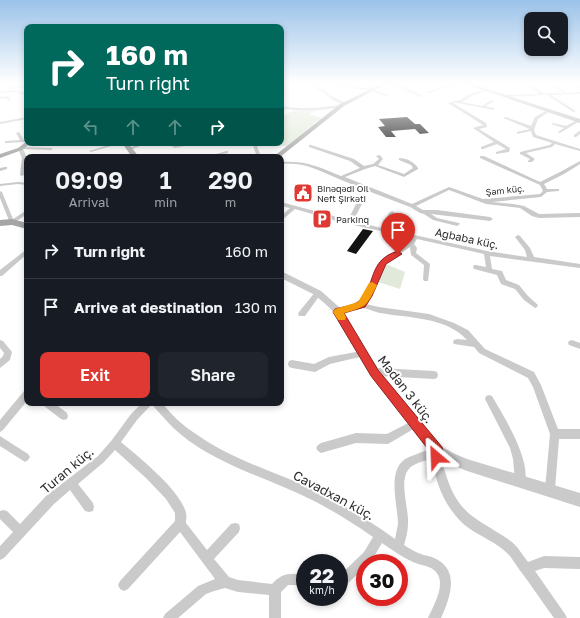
<!DOCTYPE html>
<meta charset="utf-8">
<style>
body{margin:0;font-family:"Golos Text",sans-serif;background:#20242c;color:#f1f3f6;height:100vh;display:flex;flex-direction:column;font-size:15px;white-space:nowrap}
*{box-sizing:border-box;margin:0}
p{font-size:13px;color:#9ea1a6}
.icon{flex:none;width:22px;height:22px;fill:none;stroke:currentColor;stroke-width:2;stroke-linecap:round;stroke-linejoin:round}
.map{position:relative;flex:1;overflow:hidden}
.drawer{position:absolute;left:24px;top:154px;width:260px;height:252px;display:flex;flex-direction:column;background:#171b24;border-radius:8px;box-shadow:0 2px 6px #0003}
.drawer>*{flex:none}
.guide{position:absolute;left:24px;top:24px;width:260px;height:122px;border-radius:8px;box-shadow:0 2px 6px #0003;background:#00695c;color:#fff;overflow:hidden}
.buttons{position:absolute;left:524px;top:12px;display:grid;gap:8px}
.buttons a{display:grid;place-items:center;width:44px;height:44px;border-radius:8px;background:#171b24;box-shadow:0 2px 6px #0003;font-size:20px}
.speed{position:absolute;left:296px;top:554px;display:flex;gap:8px;font-size:20px;font-weight:700;text-align:center}
.speed>*{display:grid;place-content:center;width:52px;height:52px;border-radius:50%;background:#171b24;box-shadow:0 2px 6px #0003;line-height:1}
.speed small{font-size:10px;font-weight:400}
.speed .limit{border:6px solid #d22;background:#fff;color:#111}
.pin{position:absolute;display:grid;place-items:center;width:34px;height:34px;color:#fff;margin:-41px -17px;border-radius:50% 50% 50% 0;rotate:-45deg;box-shadow:0 0 4px #0007}
.pin .icon{rotate:45deg}
.me{position:absolute;width:44px;margin:-22px;rotate:334deg;stroke-linejoin:round;filter:drop-shadow(0 0 3px #0008)}
.turn{display:flex;align-items:center;gap:14px;height:84px;padding:0 16px;font-size:18px}
.turn .icon{width:52px;height:52px;stroke-width:2.5}
.turn b{display:block;font-size:28px;line-height:34px}
.lanes{display:flex;align-items:center;height:38px;padding:0 16px;background:#0003;justify-content:center;gap:20px;direction:ltr}
.lanes .off{opacity:.35}
.eta{display:flex;justify-content:space-evenly;align-items:center;height:68px;text-align:center}
.eta b{font-size:24px;font-weight:600;line-height:28px}
.primary-button{display:flex;gap:8px;margin-top:auto;padding:8px 16px}
.primary-button a{flex:1;height:46px;border-radius:8px;background:#e03832;color:#fff;font-size:16px;font-weight:600;line-height:46px;text-align:center}
.primary-button a+a{background:#20242c;color:#f1f3f6}
ul{padding:0;list-style:none}
li{display:flex;align-items:center;gap:12px;height:56px;padding:0 16px;border-top:1px solid #363941}
li div{flex:1}
li b{display:block;font-size:15px}
li em{font-style:normal}
.map>svg:first-child{display:block}
.green{fill:#e1eada}
.building{fill:#141414}
.lines{fill:none;stroke-linecap:round;stroke-linejoin:round}
.minor{fill:#cacaca;fill-rule:evenodd}
.tertiary{fill:#cacaca;fill-rule:evenodd}
.secondary{fill:#b7b7b7;fill-rule:evenodd}
.primary{fill:#a5a5a5;fill-rule:evenodd}
.route{fill:#e03832;stroke:#922420}
.slow{fill:#f59e0b}
.labels{text-anchor:middle;dominant-baseline:central;stroke-width:4;stroke-linejoin:round;paint-order:stroke}
.far-poi-label{font-size:9px;fill:#2d2d2d;stroke:#fff;text-anchor:start}
.far-street-label{font-size:9px;fill:#2d2d2d;stroke:#fff}
.street-label{font-size:11px;fill:#2d2d2d;stroke:#fff}
.near-street-label{font-size:13px;fill:#2d2d2d;stroke:#fff}
</style>
<div class="map">
<svg width="580" height="618" viewBox="0 0 580 618">
<rect width="100%" height="100%" fill="#fff"/>
<path class="green" d="M292,111H315L309,114L321,118L287,146H280L272,143H281V137L284,135L281,133V118Z
M386,264L405,272L400,289L378,282Z"/>
<path class="building" d="M407,117L415,124H420L429,133L420,134L415,129L391,131L396,137H386L378,127L385,126L379,119Z
M363,229L373,231L356,254L347,251Z"/>
<g class="lines">
<path class="minor" d="M0,83H3L0,84Z
M305,83H319L318,87L323,88L329,95L346,103C334,106 325,91 315,88V85Z
M327,83H333L371,89L389,95L387,96L370,91Z
M388,83H392L424,96L421,97Z
M457,83H462L428,93L425,92Z
M525,83H528L543,93H563L548,83H551L567,93L580,92V94L551,95L576,111L573,112L547,95L504,97L502,96L504,95L539,94Z
M570,83H574L580,86V88Z
M27,84V86L10,89L8,88Z
M281,88L288,89L281,90Z
M486,89L489,90L472,96L462,102L482,106L491,100H493V102L485,106L494,108V110L458,103H453L486,123L487,127L479,129L510,148L509,152L496,154V152L506,149L497,144L483,149H481V147L494,142L473,128L483,125L448,103L460,100L470,94Z
M13,90L27,93V95L13,92L0,93V91Z
M8,96L11,101H9L6,98L0,99V97Z
M339,105L340,107C319,111 302,112 281,108V106C303,110 317,108 339,105Z
M26,108H27V111L24,109Z
M547,110L550,111L538,119L534,130L536,135L580,149V151L555,144L552,147L526,153L535,159L532,162H528V161L530,159L520,154V152L550,145L552,143L533,137L531,131L517,134V132L530,129L503,118L506,117L531,126L535,117Z
M27,117V119L0,124V122Z
M577,120L580,121L560,133L558,132L559,131L564,128L551,124L553,123L566,126Z
M579,131H580V134L576,137H574V135Z
M18,132H19L24,140H27V142L5,143V141H6L20,140L16,133Z
M115,143H122L91,152L89,151Z
M141,143H147L131,150L127,149Z
M166,143H171L176,146L187,144L189,145L175,148Z
M252,143H256L261,157H257Z
M309,145H311L354,159L364,166L373,164L379,159L376,156L380,155L383,159L378,165L404,174L413,168L411,165L399,160V158C407,158 414,162 418,168V169L404,177L375,166L365,169L345,177L412,204L449,187L483,199L540,194L543,191L540,185L480,158V156H484L540,182L560,172L580,161V164L564,174L544,184L547,189H559V191L547,192L541,197L492,202L513,204L524,206L539,214L580,213V217L539,218L532,216L520,208L486,204L449,190L416,206L423,210H437L490,217L493,219L490,221L431,214L437,218L459,223L460,224L457,226L433,220L424,214L420,213L410,207C387,198 362,189 339,179C317,170 307,162 281,164V162C306,160 319,167 341,176L360,168L350,161L309,147Z
M22,147L51,148L53,149L51,150L23,149C28,157 26,166 24,175L22,176L20,175L22,158L18,149Z
M226,151H228V153L213,157H206Z
M5,167H7V169L0,171V168Z
M18,182L27,183V185L18,184L0,186V184Z
M0,191L2,192L13,219L27,210V214L14,223H10L0,198Z
M281,202L348,220L356,204L359,202L362,204L353,221L382,228L389,213L392,211L395,213L387,229L487,251L527,257L525,250L515,237L518,235L520,236L530,248L534,257L580,264V268L490,256L492,269L502,271L506,280L519,285L528,296L538,305L537,307L535,308L524,300L515,289L501,284L497,275L474,269L473,267L474,265H476L486,267L484,254L417,239L414,244L417,248L416,253L430,264L428,281H424L423,279L424,265L411,255L410,247L386,263L371,296L366,304L379,307L429,314L454,323L468,330L485,349L534,372L541,385L558,429H580V439H559L555,489L554,493L550,494L546,493L545,489L550,434L533,387L528,378L479,353L474,347L454,344L453,342L454,340L457,339L467,340C447,317 408,318 380,313C374,312 368,308 362,308C355,307 345,313 338,315L336,314L334,312L336,310L359,303L365,295L381,260L409,243L412,238L340,222L295,209L281,221V216L290,208L281,206Z
M27,249V254L2,276H0V270Z
M318,290L320,291L321,293L320,295L305,316H299L298,314L299,312L316,291Z
M0,340L3,341L12,352L10,360L0,368V359L3,356L4,353L0,348Z
M572,340L580,343V349L569,345L568,343L569,341Z
M361,351L364,352L365,354L364,356L330,364L315,372L292,368L289,367L288,364L289,361L292,360L314,364L329,357Z
M379,368L434,371L437,372L438,375L437,378L434,379L379,376L375,377L372,376L371,373L372,370Z
M27,390V401L3,430L0,432V420L24,391Z
M489,395L492,396C503,415 533,462 524,485L520,486L516,485L515,481L513,459L510,448L485,399L486,396Z
M43,403H54L67,413L68,416L67,419L64,420L61,419L44,406Z
M142,403H162C171,414 181,424 193,432C230,459 275,472 317,491C344,505 370,521 395,539C396,534 397,529 398,524C398,505 385,467 409,457L438,446L441,448C443,452 442,455 442,460C443,466 445,472 447,478C460,518 482,520 512,542L517,547L528,562L544,556L580,557V569L544,568L535,571L565,614L567,618H554C543,603 533,588 522,573C517,567 513,559 508,554C497,543 482,537 470,529C448,514 434,483 433,458C425,461 413,463 408,470C399,482 409,509 408,524C408,531 406,538 404,545C409,548 415,552 421,554C426,556 432,556 438,560C460,573 449,600 441,618H428C434,604 450,579 431,568C425,565 419,565 413,562C402,557 392,550 382,543L372,560L369,563H365V567L343,588L339,590V576L364,552L373,537C353,523 332,510 310,499C260,474 201,461 164,418C160,413 155,409 152,404L137,420L121,442C139,457 181,491 186,513C187,516 186,519 186,523L207,550L231,524L235,523L239,524L240,528L239,532L214,559L229,577L238,580L272,584C282,573 292,572 305,576V588L296,585H288L281,592V618H269V595L238,592L225,588L214,591L206,594L178,618H163L165,614L198,586L215,579L180,532L128,589L124,591L120,589L118,585L120,581L175,521V513L166,499L147,479L115,450L104,462L78,484L93,503L94,507L93,511L89,512L85,511L70,490L54,504L4,558L0,560V546L13,532L0,519V511L3,510L7,511L20,524L46,496L98,456L112,440L131,414Z
M414,420L417,421L418,424L417,427L388,444L356,443L321,453L318,451L316,448L318,445L321,443L356,433L387,434Z
M0,436L28,454L30,457L28,460L25,462L22,460L0,446Z"/>
<path class="tertiary" d="M281,271L321,291L338,306L379,370L442,447L453,453L467,459L580,493V507L467,471L445,462L434,455L371,376L332,310L315,295L281,278Z"/>
<path class="secondary" d="M463,83H469L580,119V123Z"/>
<path class="primary" d="M383,83H388L344,106L280,157H273L340,104Z
M27,141V143H31L22,150L0,158V154L18,148Z
M122,143H128L139,157H132Z
M12,219L27,223V229L12,225L0,226V220Z"/>
</g>
<linearGradient id="sky" x2="0" y2="1"><stop stop-color="#9bc2e9"/><stop offset="0.49" stop-color="#fff"/><stop offset="1" stop-color="#fff" stop-opacity="0"/></linearGradient>
<rect width="580" height="169" fill="url(#sky)"/>
<path class="route" d="M398,251L402,254L386,264L372,296L365,307L344,313L378,370L442,447C444,452 443,456 441,461L436,463L432,461L430,457L431,453L371,376L333,312L335,309C341,307 354,306 359,301C377,285 367,260 398,251Z"/>
<path class="slow" d="M372,282L377,285C367,306 366,307 344,313L346,317L345,320H338L333,312L335,309L358,302L369,283Z"/>
<defs>
<symbol id="civic-square" viewBox="-11 -11 22 22"><rect x="-9" y="-9" width="18" height="18" rx="4" fill="#e03832" stroke="#fff"/><path d="M-.6-6.5H3V-4.5H.6V-3L4-1V1h2V6H-6V1h2V-1L-.6-3ZM-1.2 2.5V6h2.4V2.5Z" fill="#fff"/></symbol>
<symbol id="parking-square" viewBox="-11 -11 22 22"><rect x="-9" y="-9" width="18" height="18" rx="4" fill="#e03832" stroke="#fff"/><path d="M-3.5-5.5H1a3.5 3.5 0 0 1 0 7H-1V5.5H-3.5ZM-1-3.4V-.6H.8a1.4 1.4 0 0 0 0-2.8Z" fill="#fff"/></symbol>
</defs>
<g fill-rule="evenodd">
<use href="#civic-square" x="292" y="182" width="22" height="22"/>
<use href="#parking-square" x="311" y="208" width="22" height="22"/>
</g>
<g class="labels">
<g class="far-poi-label">
<text x="317" y="188">Binəqədi Oil<tspan x="317" dy="10">Neft Şirkəti</tspan></text>
<text x="336" y="219">Parkinq</text>
</g>
<g class="far-street-label">
<text transform="translate(505 190) rotate(-6)">Şam küç.</text>
</g>
<g class="street-label">
<text transform="translate(467 238) rotate(12)">Ağbaba küç.</text>
</g>
<g class="near-street-label">
<text transform="translate(406 389) rotate(52)">Mədən 3 küç.</text>
<text transform="translate(67 470) rotate(-40)">Turan küç.</text>
<text transform="translate(334 495) rotate(28)">Cavadxan küç.</text>
</g>
</g>
</svg>
<div class="buttons">
<a><svg class="icon" aria-label="search" viewBox="0 0 24 24"><circle cx="10" cy="10" r="6"/><path d="M15 15l6 6"/></svg></a>
</div>
<div class="speed"><div>22<small>km/h</small></div><div class="limit">30</div></div>
<div class="pin" style="left:398px;top:254px;background:#d93025"><svg class="icon" aria-label="arrive" viewBox="0 0 24 24"><path d="M6 21V4h12l-3 4 3 4H6"/></svg></div>
<svg class="me" style="left:436px;top:457px" viewBox="-20 -20 40 40"><path d="M0-17L14 15 0 8-14 15z" fill="#e03832" stroke="#fff" stroke-width="4"/></svg>
<div class="guide">
<div class="turn"><svg class="icon" aria-label="right" viewBox="0 0 24 24"><path d="M7 20v-9h11M14 6l5 5-5 5"/></svg><div><b>160 m</b>Turn right</div></div>
<div class="lanes"><svg class="icon off" aria-label="left" viewBox="0 0 24 24"><path d="M17 20v-9H6M10 6l-5 5 5 5"/></svg><svg class="icon off" aria-label="ahead" viewBox="0 0 24 24"><path d="M12 20V5M6 11l6-6 6 6"/></svg><svg class="icon off" aria-label="ahead" viewBox="0 0 24 24"><path d="M12 20V5M6 11l6-6 6 6"/></svg><svg class="icon" aria-label="right" viewBox="0 0 24 24"><path d="M7 20v-9h11M14 6l5 5-5 5"/></svg></div>
</div>
<section class="drawer">
<div class="eta">
<div><b>09:09</b><p>Arrival</p></div>
<div><b>1</b><p>min</p></div>
<div><b>290</b><p>m</p></div>
</div>
<ul>
<li><svg class="icon" aria-label="right" viewBox="0 0 24 24"><path d="M7 20v-9h11M14 6l5 5-5 5"/></svg><div><b>Turn right</b></div><em>160 m</em></li>
<li><svg class="icon" aria-label="arrive" viewBox="0 0 24 24"><path d="M6 21V4h12l-3 4 3 4H6"/></svg><div><b>Arrive at destination</b></div><em>130 m</em></li>
</ul>
<div class="primary-button"><a>Exit</a><a>Share</a></div>
</section>
</div>
